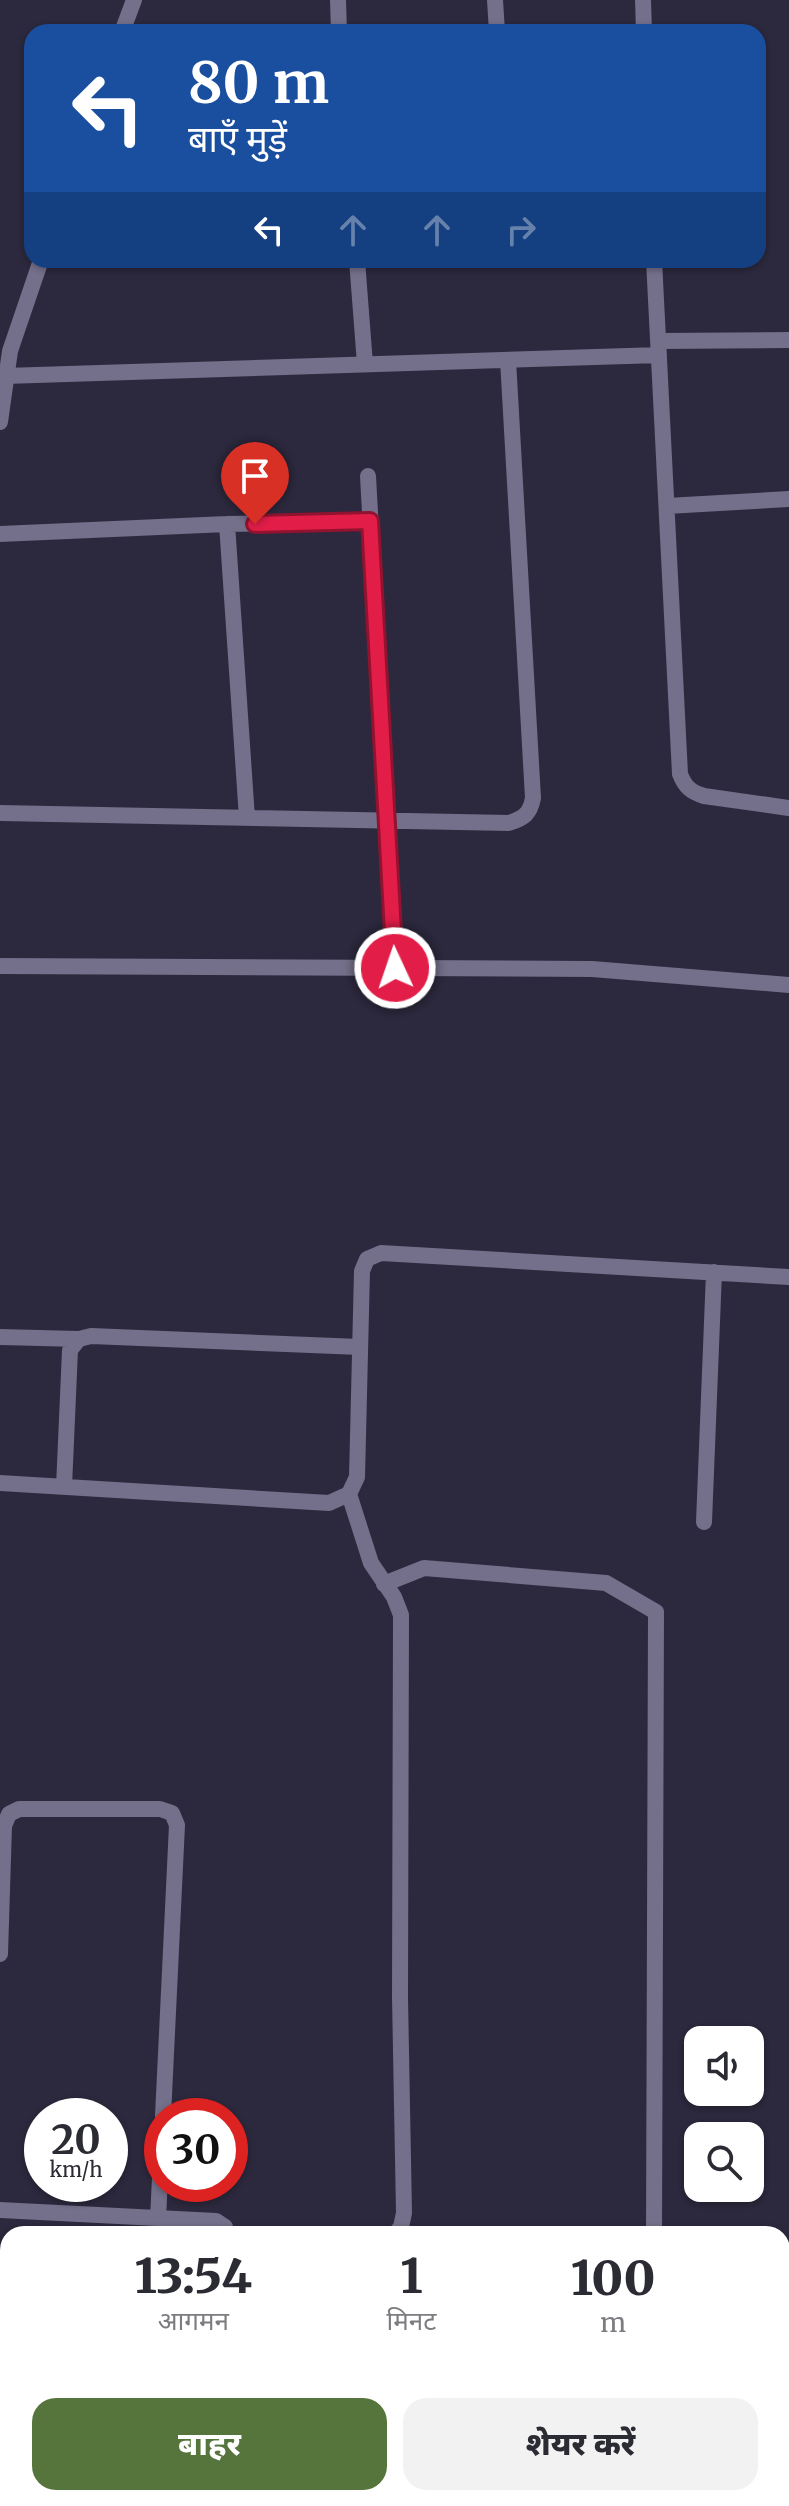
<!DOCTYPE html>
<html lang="hi">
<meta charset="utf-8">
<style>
body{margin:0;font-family:Merriweather,"Noto Sans Devanagari",serif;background:#f2f2f3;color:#2b2b33;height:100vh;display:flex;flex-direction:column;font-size:30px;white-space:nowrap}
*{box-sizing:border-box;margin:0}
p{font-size:26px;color:#7c7c81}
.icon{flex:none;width:44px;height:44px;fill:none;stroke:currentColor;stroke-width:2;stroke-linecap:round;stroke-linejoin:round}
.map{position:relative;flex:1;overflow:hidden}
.panel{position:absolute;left:0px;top:2226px;width:790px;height:280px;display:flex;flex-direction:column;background:#fff;border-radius:24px 24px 0 0;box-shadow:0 2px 6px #0004}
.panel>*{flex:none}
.banner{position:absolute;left:24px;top:24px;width:742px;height:244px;border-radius:24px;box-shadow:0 2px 6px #0004;background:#1a4fa0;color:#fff;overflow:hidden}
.buttons{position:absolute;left:684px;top:2026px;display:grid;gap:16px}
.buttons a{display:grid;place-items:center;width:80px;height:80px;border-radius:16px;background:#fff;box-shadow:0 2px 6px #0004;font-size:40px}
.speed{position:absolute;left:24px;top:2098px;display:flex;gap:16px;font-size:40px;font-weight:700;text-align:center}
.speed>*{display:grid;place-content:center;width:104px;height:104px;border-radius:50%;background:#fff;box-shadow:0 2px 6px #0004;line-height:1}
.speed small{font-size:20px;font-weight:400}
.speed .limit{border:12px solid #d22;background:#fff;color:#111}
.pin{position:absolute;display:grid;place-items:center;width:68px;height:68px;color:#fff;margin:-82px -34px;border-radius:50% 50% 50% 0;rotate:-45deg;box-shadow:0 0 8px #0007}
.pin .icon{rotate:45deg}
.me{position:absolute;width:88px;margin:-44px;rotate:357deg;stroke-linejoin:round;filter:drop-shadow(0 0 6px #0008)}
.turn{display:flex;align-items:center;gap:28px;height:168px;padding:0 32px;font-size:36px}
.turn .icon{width:104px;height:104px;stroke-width:2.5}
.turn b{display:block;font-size:56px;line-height:68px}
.lanes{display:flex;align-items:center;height:76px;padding:0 32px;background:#0003;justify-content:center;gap:40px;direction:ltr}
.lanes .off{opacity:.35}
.eta{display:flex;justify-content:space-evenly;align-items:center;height:136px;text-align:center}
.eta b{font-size:48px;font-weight:800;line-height:56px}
.cta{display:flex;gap:16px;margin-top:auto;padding:16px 32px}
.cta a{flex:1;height:92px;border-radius:24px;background:#55753c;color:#fff;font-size:32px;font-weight:800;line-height:92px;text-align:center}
.cta a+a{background:#f2f2f3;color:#2b2b33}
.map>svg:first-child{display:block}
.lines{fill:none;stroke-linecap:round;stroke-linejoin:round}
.street{stroke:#746f8a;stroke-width:16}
.route-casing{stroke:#92132f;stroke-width:20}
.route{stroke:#e11d48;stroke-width:14}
</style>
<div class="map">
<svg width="789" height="2506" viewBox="0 0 789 2506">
<rect width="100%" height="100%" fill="#2c283d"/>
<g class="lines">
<path class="street" d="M338,0L339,32
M495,0L497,32
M643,0L644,32
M122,32L134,0
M357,260L365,364
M654,260L680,774C685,787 691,792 704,796L789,808
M659,341L789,340
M5,376L659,355
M0,422L10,351L41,260
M368,476L395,968
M667,506L789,499
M227,524L247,818
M0,534L227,524L370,521
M0,813L509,823C524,818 530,814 533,798L508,360
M0,966L592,969L789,985
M0,1337L79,1339
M0,1483L329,1503L349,1494L357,1477L362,1271L367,1259L381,1253L789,1277
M64,1487L70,1350L79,1339L91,1336L360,1347
M349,1494L371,1563L394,1597L401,1615L400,1997L404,2213L401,2227L395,2234
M704,1522L714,1272
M384,1584L424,1568L606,1583L656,1612L654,2234
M0,1954L4,1826L9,1814L19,1809H160L172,1813L177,1825L163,2116
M0,2210L216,2221L225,2227L227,2234
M158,2218L162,2138
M782,2272H789
M348,2498L349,2506
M204,2506V2498"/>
</g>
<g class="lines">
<defs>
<path id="route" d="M255,524L370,521L395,968"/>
</defs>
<use href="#route" class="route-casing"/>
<use href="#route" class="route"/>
</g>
</svg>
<div class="buttons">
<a><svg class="icon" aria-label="sound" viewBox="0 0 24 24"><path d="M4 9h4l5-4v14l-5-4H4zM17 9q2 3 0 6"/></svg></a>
<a><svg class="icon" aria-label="search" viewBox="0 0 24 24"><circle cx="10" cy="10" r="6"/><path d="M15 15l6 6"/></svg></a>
</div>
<div class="speed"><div>20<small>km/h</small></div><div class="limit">30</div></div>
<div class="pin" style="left:255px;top:524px;background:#d93025"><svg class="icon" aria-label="arrive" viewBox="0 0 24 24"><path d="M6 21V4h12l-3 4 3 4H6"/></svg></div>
<svg class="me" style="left:395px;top:968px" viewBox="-20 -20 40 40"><circle r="17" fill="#e11d48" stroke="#fff" stroke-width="3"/><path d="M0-11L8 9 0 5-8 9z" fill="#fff"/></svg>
<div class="banner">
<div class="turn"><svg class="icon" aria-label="left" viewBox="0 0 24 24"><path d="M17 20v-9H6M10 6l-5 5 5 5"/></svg><div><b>80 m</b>बाएँ मुड़ें</div></div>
<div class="lanes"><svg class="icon" aria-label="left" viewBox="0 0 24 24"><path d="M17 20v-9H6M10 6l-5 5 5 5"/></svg><svg class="icon off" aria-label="ahead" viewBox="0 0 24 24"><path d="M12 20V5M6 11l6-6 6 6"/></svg><svg class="icon off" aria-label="ahead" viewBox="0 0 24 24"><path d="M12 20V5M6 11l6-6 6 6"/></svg><svg class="icon off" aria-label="right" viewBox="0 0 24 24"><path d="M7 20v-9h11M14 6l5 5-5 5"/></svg></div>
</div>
<section class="panel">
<div class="eta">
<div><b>13:54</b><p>आगमन</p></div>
<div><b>1</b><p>मिनट</p></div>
<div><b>100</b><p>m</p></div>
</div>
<div class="cta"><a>बाहर</a><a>शेयर करें</a></div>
</section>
</div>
